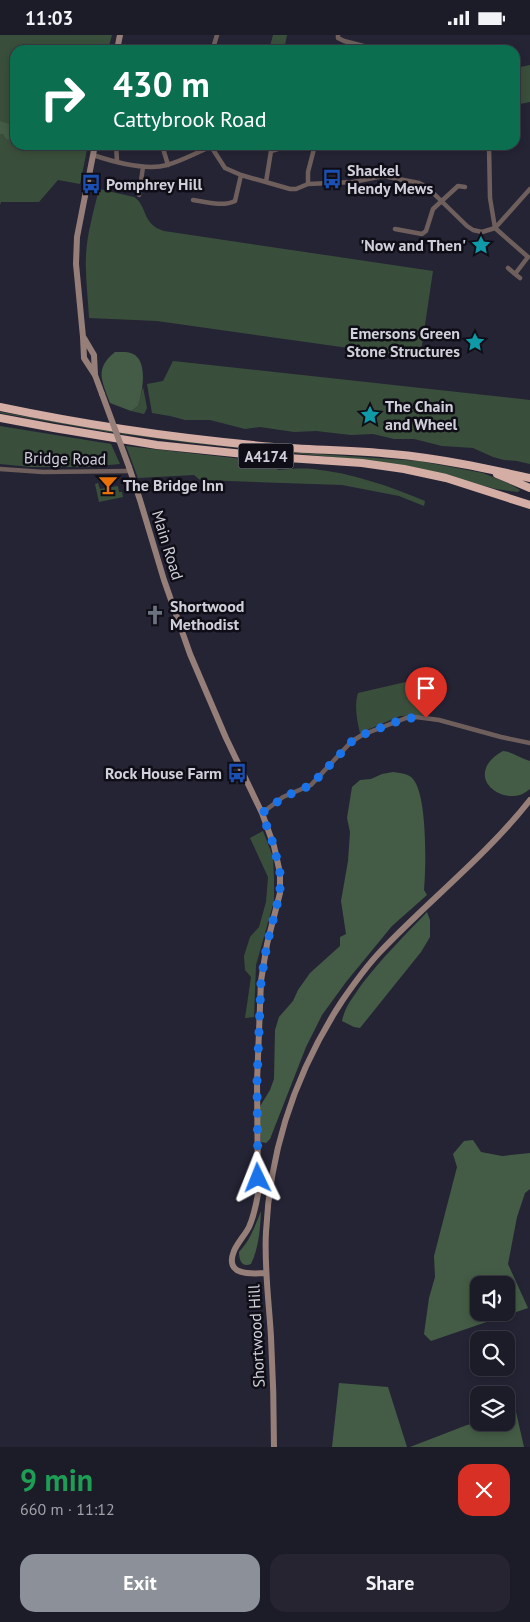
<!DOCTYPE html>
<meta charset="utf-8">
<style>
body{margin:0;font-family:"PT Sans",sans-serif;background:#252430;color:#f1f3f6;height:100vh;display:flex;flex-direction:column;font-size:19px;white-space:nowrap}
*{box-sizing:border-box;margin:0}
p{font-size:16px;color:#a0a1a8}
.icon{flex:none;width:28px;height:28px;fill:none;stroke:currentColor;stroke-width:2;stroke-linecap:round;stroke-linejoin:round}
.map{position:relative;height:1412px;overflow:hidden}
.side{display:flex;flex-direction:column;background:#1c1b28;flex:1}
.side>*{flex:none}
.top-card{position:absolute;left:10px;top:10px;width:510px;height:105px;border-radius:15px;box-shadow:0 2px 8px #0003,0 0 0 1px #3a3945;background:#0b6e4f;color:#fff;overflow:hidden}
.fabs{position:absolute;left:470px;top:1241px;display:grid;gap:10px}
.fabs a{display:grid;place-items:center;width:45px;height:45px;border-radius:10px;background:#1c1b28;box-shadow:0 2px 8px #0003,0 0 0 1px #3a3945;font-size:25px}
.pin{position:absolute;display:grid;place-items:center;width:42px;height:42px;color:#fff;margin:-51px -21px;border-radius:50% 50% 50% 0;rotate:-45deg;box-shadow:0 0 5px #0007}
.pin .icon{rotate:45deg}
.me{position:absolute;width:55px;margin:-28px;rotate:358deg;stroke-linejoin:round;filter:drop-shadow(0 0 4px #0008)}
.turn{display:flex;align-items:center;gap:18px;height:105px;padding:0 20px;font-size:22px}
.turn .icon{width:65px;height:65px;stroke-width:2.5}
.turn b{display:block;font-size:35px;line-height:42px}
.round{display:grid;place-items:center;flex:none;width:52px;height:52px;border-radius:15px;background:#252430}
.headline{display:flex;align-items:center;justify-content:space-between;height:85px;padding:0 20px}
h1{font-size:30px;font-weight:700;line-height:38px;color:#1e9e55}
.primary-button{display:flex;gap:10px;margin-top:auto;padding:10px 20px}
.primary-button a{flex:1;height:58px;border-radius:15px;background:#8c9099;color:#fff;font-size:20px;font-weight:700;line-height:58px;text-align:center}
.primary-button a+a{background:#252430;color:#f1f3f6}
.status{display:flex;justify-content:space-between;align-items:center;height:35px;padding:0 25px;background:#1c1b28;direction:ltr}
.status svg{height:14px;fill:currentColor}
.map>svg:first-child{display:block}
.green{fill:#3a4f3b}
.forest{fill:#445c45;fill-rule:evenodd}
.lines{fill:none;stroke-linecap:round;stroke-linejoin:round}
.street{stroke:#6e5f5c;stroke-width:4.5}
.secondary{stroke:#977f79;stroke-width:6}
.highway{stroke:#d4aea5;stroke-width:8}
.secondary-bridge{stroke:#977f79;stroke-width:6}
.route{stroke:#1a73e8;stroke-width:9;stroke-dasharray:0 16.2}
.labels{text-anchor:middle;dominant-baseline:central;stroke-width:5;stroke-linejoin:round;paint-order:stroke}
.shield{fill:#0f0e16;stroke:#9696a0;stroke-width:1}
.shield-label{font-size:15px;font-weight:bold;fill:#d0d0db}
.poi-label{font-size:16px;font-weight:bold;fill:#d0d0db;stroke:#0f0e16;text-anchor:start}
.street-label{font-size:16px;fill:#d0d0db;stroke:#0f0e16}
</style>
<div class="status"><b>11:03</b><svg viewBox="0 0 49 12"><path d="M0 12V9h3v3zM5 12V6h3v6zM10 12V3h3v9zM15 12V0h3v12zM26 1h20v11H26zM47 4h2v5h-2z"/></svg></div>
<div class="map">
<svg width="530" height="1412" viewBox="0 0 530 1412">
<rect width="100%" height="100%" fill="#252435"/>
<path class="green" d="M0,0H112L108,15H15V95L0,91Z
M273,0H287L284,15H269Z
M530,30V67L515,70V33Z
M0,92L15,96V110H88L80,149L58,145L39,167H1L0,170Z
M99,154L134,162C148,171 141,189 164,196L433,236L420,323L157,286L89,283C88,262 85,241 86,220C87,198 94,175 99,154Z
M173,326L530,365V429L517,426L504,425L493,422L473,413L442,411L414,404H394L373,399L351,400L316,396L294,397L260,392L245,394L210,385H185L170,381L152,378L147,349L163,346Z
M143,352L147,373L144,379L131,376L138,371Z
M0,377L86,392L208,409L289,417L419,426L483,438L510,449L520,455L518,457L496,454L423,435L353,424L190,408L109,397L0,378Z
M0,391L111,409L120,429L88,432H31L0,429Z
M126,411L270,427L278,435C289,434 301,433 313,434C352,438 389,451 425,466L424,471L399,461L342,450L200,445L194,440L138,443Z
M98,448L100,454L118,451L119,457H122L123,462L99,467L95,449Z
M423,643L425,680L400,681L360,698C357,685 354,671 358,658Z
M263,796L273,822L274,843V866L256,930L254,982L245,983L251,942L245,935L244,921L250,902L259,892L266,867L268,842L250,803Z"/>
<path class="forest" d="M0,86L15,91V106L6,104L3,99H0Z
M115,317C122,317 129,316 135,320C148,330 142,358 138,371L131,376L110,368C102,346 94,334 115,317Z
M503,716C513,717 520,723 530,726V754C527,756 523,759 520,760C504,765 479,752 486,733C489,725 496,720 503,716Z
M393,737C399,738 406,738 411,742C428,755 426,834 424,855L427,860L392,891L346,947L322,980L306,1012L270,1104L266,1108L261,1107L259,1073L270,1055L274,1044L275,995L279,982L293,966L298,955L310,938L340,911V902L346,899L341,866L348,826L350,797L347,783L352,752L360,745L371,744L382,739Z
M427,877L430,885V902L421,917L360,993L354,992L342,986C345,971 354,961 362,949C382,923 405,900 427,877Z
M473,1105L481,1117L502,1121L530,1118V1154L525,1158L517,1182L508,1229L528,1273L431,1306L424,1299L429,1263L435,1242L434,1221L457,1132L453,1119L464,1106ZM479,1250H506V1278H479Z
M261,1176C260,1195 259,1212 251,1229C242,1233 239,1225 239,1217C250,1206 255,1191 261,1176Z
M339,1348L388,1352L407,1412H332Z
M516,1377L524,1412H410L467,1390L479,1387L506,1388V1380Z"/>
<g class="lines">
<path class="street" d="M338,0V3L344,6L379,15
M215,15L214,10L217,0
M116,110L117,126
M162,110L168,130
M210,110L225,133L241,140L290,154H296L308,149L353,147L383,141L419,148L427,152L467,191L473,195L482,197L495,193L530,154
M489,110L490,163L495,193L528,222L515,239L520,243
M271,116L278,114
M93,120C114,127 146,136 167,130C181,126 194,119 208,113H212
M266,147L271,116L267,110
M308,149V137L315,110
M139,160L143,132
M193,165C206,167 223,172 235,166L241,140
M395,194L422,199L426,196L433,174L458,151L465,152
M508,233L515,239
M0,434L43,437L130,436
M262,778L283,762L311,750L351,707L362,700L406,683L416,682L439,685L501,702L530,708"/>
<path class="secondary" d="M117,15L120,0
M95,110L77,202L76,229L83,302L84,323L95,340L102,359
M84,303L94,320L95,340
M129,432L140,465L164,545L190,619L226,703L262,778L274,811L280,838V858L267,909L261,946L257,1047L258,1159C256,1170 254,1181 249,1192C245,1200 238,1207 234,1216C224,1241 251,1239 266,1238
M274,1412C274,1376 273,1339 271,1302C269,1267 264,1232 266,1197C270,1114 297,1035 342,966C353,950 365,933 379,918C428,866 486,821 530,765"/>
<path class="highway" d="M0,372C90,391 182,404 274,412C313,415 353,415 392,419C438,423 484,433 530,443
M0,383L54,393L157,410L273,422L362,428L404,434L446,443L530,470
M497,439L530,453"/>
<path class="secondary-bridge" d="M102,359L129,432"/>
</g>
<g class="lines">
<path class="route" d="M258,1143L257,1047L261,946L267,909L280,858V838L274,811L262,778L284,762L311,750L343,716L351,707L362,700L406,683H426"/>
</g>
<defs>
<symbol id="bus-bare" viewBox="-9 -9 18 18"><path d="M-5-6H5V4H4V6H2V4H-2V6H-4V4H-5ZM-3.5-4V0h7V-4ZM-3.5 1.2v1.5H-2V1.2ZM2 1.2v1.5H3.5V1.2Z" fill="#1a4fb4" stroke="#0f0e16" stroke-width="2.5" paint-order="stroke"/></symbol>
<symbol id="sight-bare" viewBox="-9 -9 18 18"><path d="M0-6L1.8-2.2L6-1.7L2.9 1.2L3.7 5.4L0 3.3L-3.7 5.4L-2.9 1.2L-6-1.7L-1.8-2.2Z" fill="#0f9aa8" stroke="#0f0e16" stroke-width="2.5" paint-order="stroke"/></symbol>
<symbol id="bar-bare" viewBox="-9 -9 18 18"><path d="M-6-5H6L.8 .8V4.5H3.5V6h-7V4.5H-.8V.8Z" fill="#e8710a" stroke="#0f0e16" stroke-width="2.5" paint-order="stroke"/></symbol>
<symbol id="church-bare" viewBox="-9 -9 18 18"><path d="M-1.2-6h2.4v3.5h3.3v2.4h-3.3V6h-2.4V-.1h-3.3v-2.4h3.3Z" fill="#6b7280" stroke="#0f0e16" stroke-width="2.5" paint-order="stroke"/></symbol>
</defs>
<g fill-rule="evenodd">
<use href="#bus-bare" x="318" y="130" width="28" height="28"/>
<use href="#bus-bare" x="77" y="135" width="28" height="28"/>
<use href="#sight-bare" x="467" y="196" width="28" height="28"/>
<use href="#sight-bare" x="461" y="293" width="28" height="28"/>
<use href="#sight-bare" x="356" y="366" width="28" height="28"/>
<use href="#bar-bare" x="94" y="436" width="28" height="28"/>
<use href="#church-bare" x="141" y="566" width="28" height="28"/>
<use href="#bus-bare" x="223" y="724" width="28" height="28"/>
</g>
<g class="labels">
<rect class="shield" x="238.5" y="408.5" width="55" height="25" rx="4"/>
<g class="shield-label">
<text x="266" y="421">A4174</text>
</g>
<g class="poi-label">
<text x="347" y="135">Shackel<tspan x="347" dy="18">Hendy Mews</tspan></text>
<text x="106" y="149">Pomphrey Hill</text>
<text x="466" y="210" text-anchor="end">'Now and Then'</text>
<text x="460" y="298" text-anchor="end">Emersons Green<tspan x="460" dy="18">Stone Structures</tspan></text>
<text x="385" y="371">The Chain<tspan x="385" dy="18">and Wheel</tspan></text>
<text x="123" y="450">The Bridge Inn</text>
<text x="170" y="571">Shortwood<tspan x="170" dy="18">Methodist</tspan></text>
<text x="222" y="738" text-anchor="end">Rock House Farm</text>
</g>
<g class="street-label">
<text transform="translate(65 423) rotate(1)">Bridge Road</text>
<text transform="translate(168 510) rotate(73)">Main Road</text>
<text transform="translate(256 1301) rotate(-93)">Shortwood Hill</text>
</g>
</g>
</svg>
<div class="fabs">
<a><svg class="icon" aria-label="sound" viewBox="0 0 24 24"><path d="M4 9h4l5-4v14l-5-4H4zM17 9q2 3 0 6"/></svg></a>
<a><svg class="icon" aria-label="search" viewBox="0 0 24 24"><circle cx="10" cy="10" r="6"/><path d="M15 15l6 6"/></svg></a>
<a><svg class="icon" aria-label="layers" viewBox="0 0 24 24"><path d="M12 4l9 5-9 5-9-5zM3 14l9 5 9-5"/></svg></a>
</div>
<div class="pin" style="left:426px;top:683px;background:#d93025"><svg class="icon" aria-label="arrive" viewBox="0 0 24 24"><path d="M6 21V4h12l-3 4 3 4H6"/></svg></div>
<svg class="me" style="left:258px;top:1143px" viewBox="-20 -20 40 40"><path d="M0-17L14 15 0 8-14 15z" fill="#1a73e8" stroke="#fff" stroke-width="4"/></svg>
<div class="top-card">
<div class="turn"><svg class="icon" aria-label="right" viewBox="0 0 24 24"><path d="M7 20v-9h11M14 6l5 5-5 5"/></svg><div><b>430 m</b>Cattybrook Road</div></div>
</div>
</div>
<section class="side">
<div class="headline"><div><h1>9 min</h1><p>660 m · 11:12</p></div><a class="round" style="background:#d93025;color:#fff"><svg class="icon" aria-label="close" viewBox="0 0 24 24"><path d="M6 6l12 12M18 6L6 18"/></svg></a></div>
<div class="primary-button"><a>Exit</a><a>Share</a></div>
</section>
